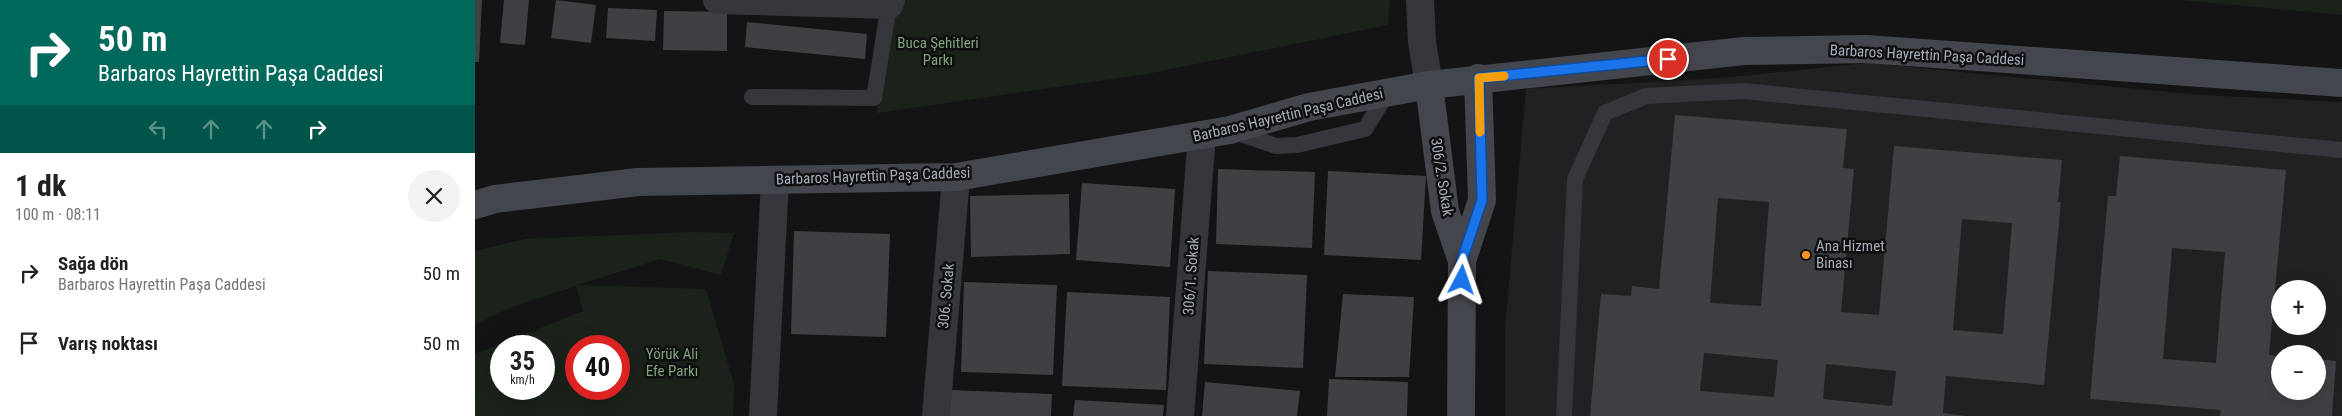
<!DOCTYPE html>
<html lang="tr">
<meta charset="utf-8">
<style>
body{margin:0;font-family:"Roboto Condensed",sans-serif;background:#f2f2f2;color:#202124;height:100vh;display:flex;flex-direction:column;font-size:19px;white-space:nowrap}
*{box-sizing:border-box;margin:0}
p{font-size:16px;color:#757577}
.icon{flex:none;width:28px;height:28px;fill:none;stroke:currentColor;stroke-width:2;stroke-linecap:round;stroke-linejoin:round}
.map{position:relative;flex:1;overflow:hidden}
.drawer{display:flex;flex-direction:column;background:#fff;width:475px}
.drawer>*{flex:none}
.guide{background:#00695c;color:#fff;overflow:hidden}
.controls{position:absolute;left:1796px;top:280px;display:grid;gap:10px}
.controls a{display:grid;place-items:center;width:55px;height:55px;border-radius:50%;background:#fff;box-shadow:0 5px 20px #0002;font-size:25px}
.speed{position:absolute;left:15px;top:335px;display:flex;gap:10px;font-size:25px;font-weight:700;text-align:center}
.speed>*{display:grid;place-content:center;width:65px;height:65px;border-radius:50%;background:#fff;box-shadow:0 5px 20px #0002;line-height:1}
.speed small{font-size:12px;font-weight:400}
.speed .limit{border:8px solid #d22;background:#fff;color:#111}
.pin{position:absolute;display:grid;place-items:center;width:42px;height:42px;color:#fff;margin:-21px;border:2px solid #fff;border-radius:50%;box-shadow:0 1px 5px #0007}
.me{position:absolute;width:55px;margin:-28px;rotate:4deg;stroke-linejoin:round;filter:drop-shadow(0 0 4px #0008)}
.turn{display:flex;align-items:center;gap:18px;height:105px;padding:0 15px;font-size:22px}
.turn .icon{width:65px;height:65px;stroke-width:2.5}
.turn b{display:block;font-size:35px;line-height:42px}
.lanes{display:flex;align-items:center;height:48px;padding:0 15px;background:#0003;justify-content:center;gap:25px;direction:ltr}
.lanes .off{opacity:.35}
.round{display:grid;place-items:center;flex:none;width:52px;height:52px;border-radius:26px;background:#f2f2f2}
.head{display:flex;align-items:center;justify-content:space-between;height:85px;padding:0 15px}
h1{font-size:30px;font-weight:700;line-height:38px}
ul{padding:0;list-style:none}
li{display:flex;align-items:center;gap:15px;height:70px;padding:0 15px}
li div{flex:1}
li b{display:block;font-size:19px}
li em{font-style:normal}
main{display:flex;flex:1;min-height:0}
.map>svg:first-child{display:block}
.built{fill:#202123;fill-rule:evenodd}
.green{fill:#1a221a;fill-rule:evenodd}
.building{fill:#3e4044;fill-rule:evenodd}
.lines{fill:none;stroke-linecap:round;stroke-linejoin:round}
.lane{stroke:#35373c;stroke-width:16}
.street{stroke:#35373c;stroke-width:28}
.secondary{stroke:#43464c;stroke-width:28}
.route-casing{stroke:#114b97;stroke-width:12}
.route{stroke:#1a73e8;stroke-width:9}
.slow{stroke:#f59e0b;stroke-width:9}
.poi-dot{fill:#ff9323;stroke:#0f0f11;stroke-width:2}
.labels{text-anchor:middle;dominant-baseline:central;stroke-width:5;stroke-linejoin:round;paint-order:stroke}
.park-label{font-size:15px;fill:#7ea47a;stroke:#0f0f11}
.street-label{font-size:15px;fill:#a5aeb8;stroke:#0f0f11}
.poi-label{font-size:15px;fill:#a5aeb8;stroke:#0f0f11;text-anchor:start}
</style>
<main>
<section class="drawer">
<div class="guide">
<div class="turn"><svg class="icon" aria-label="right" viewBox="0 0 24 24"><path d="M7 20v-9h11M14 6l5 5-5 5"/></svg><div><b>50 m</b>Barbaros Hayrettin Paşa Caddesi</div></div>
<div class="lanes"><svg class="icon off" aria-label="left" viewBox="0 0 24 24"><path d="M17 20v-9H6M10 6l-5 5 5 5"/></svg><svg class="icon off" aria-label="ahead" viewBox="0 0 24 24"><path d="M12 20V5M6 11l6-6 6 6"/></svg><svg class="icon off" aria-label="ahead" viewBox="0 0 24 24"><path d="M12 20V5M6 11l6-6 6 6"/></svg><svg class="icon" aria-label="right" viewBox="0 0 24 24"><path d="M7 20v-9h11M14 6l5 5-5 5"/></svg></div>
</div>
<div class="head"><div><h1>1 dk</h1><p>100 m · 08:11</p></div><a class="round"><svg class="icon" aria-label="close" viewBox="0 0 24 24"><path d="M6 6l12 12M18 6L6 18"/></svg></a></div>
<ul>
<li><svg class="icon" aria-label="right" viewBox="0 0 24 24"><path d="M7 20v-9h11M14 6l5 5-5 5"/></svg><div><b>Sağa dön</b><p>Barbaros Hayrettin Paşa Caddesi</p></div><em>50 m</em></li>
<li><svg class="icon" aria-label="arrive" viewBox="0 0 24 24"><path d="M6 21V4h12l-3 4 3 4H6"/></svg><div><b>Varış noktası</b></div><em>50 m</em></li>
</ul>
</section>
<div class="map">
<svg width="1867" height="416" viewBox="0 0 1867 416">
<rect width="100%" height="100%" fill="#141416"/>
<path class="built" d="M1392,63L1726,95L1867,102V416H1030V329L1051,89L1246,78ZM1805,289H1842V326H1805ZM1805,354H1842V391H1805Z"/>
<path class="green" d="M417,0H915L913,25L672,74L402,113Z
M1706,0H1867V15Z
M218,232L259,233L246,275L185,259L103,285L231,289L259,384L258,416H0V354L108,311L101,286L37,307L0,324V251L50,239ZM26,346H69V389H26ZM144,346V389H101V346Z"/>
<path class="building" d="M0,0H7L4,62H0Z
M29,0H54L50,45L25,43Z
M81,0L121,5L116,43L76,38Z
M133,8L182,10L180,41L131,38Z
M189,11L252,12V51L188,50Z
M272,22L392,34L390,59L270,47Z
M1200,115L1372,129L1368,168L1379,169L1366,312L1404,315L1419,146L1587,160L1583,202H1586L1569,385L1471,376L1468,413L1491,416H1115L1126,294L1156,296L1157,286L1184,289ZM1243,198L1294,202L1286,306L1235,303ZM1487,219L1537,223L1528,334L1478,330ZM1229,353L1303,360L1299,397L1225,391ZM1351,364L1421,371L1417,406L1348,399Z
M1645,156L1811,170L1794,355L1805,356V391H1842V359L1861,361L1857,416H1745L1746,410L1615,399L1633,196H1641ZM1697,248L1750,252L1741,363L1688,359Z
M743,169L840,172L837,248L741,244Z
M853,171L951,176L946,260L849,255Z
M607,183L700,189L695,267L601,260Z
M594,194L595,254L496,257L495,196Z
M319,231L415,234L411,337L316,334Z
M733,271L832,275L828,368L729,364Z
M489,282L582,285L578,375L486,372Z
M592,292L695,297L691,390L587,386Z
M868,294L939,297L934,377H860Z
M854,379L933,382L932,416H852Z
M730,382L825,391L822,416H727Z
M475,390L577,394L576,416H474Z
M600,400L689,405L688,416H598Z"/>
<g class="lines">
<path class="lane" d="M277,97L399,98L414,5
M757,131L801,146L822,145L890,129L913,92
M1089,416L1100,179L1130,113L1171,96L1268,91L1867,150"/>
<path class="street" d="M242,0L414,5L416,0
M945,0L947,42L954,85
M288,416L300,180
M461,416L481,177
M705,416L727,135"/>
<path class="secondary" d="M954,85L970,211L987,261L986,416
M0,205L20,199L163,182L481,177L755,130L834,107L954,85L1269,51L1391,49L1867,83
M987,261L1007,200L1003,78"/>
</g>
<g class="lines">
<defs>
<path id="route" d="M987,280V260L1007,200L1004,78L1193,59"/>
</defs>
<use href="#route" class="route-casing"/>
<use href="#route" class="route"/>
<path class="slow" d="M1005,132L1004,78L1029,76"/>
</g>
<circle class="poi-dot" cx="1331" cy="255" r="5"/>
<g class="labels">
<g class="park-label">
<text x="463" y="43">Buca Şehitleri<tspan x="463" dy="17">Parkı</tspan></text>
<text x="197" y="354">Yörük Ali<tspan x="197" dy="17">Efe Parkı</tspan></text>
</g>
<g class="street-label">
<text transform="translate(1452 55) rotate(3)">Barbaros Hayrettin Paşa Caddesi</text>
<text transform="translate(813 115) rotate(-13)">Barbaros Hayrettin Paşa Caddesi</text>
<text transform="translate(398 176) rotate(-2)">Barbaros Hayrettin Paşa Caddesi</text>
<text transform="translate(967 177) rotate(81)">306/2. Sokak</text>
<text transform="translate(716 276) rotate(-86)">306/1. Sokak</text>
<text transform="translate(471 296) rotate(-85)">306. Sokak</text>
</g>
<g class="poi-label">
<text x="1341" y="246">Ana Hizmet<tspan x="1341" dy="17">Binası</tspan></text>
</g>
</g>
</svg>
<div class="controls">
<a>+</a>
<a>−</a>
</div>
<div class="speed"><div>35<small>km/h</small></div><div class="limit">40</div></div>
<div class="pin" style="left:1193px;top:59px;background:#d93025"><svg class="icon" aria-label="arrive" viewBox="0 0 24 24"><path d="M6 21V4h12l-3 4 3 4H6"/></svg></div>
<svg class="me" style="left:987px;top:280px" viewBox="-20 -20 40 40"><path d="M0-17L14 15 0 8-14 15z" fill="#1a73e8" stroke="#fff" stroke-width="4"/></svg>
</div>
</main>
